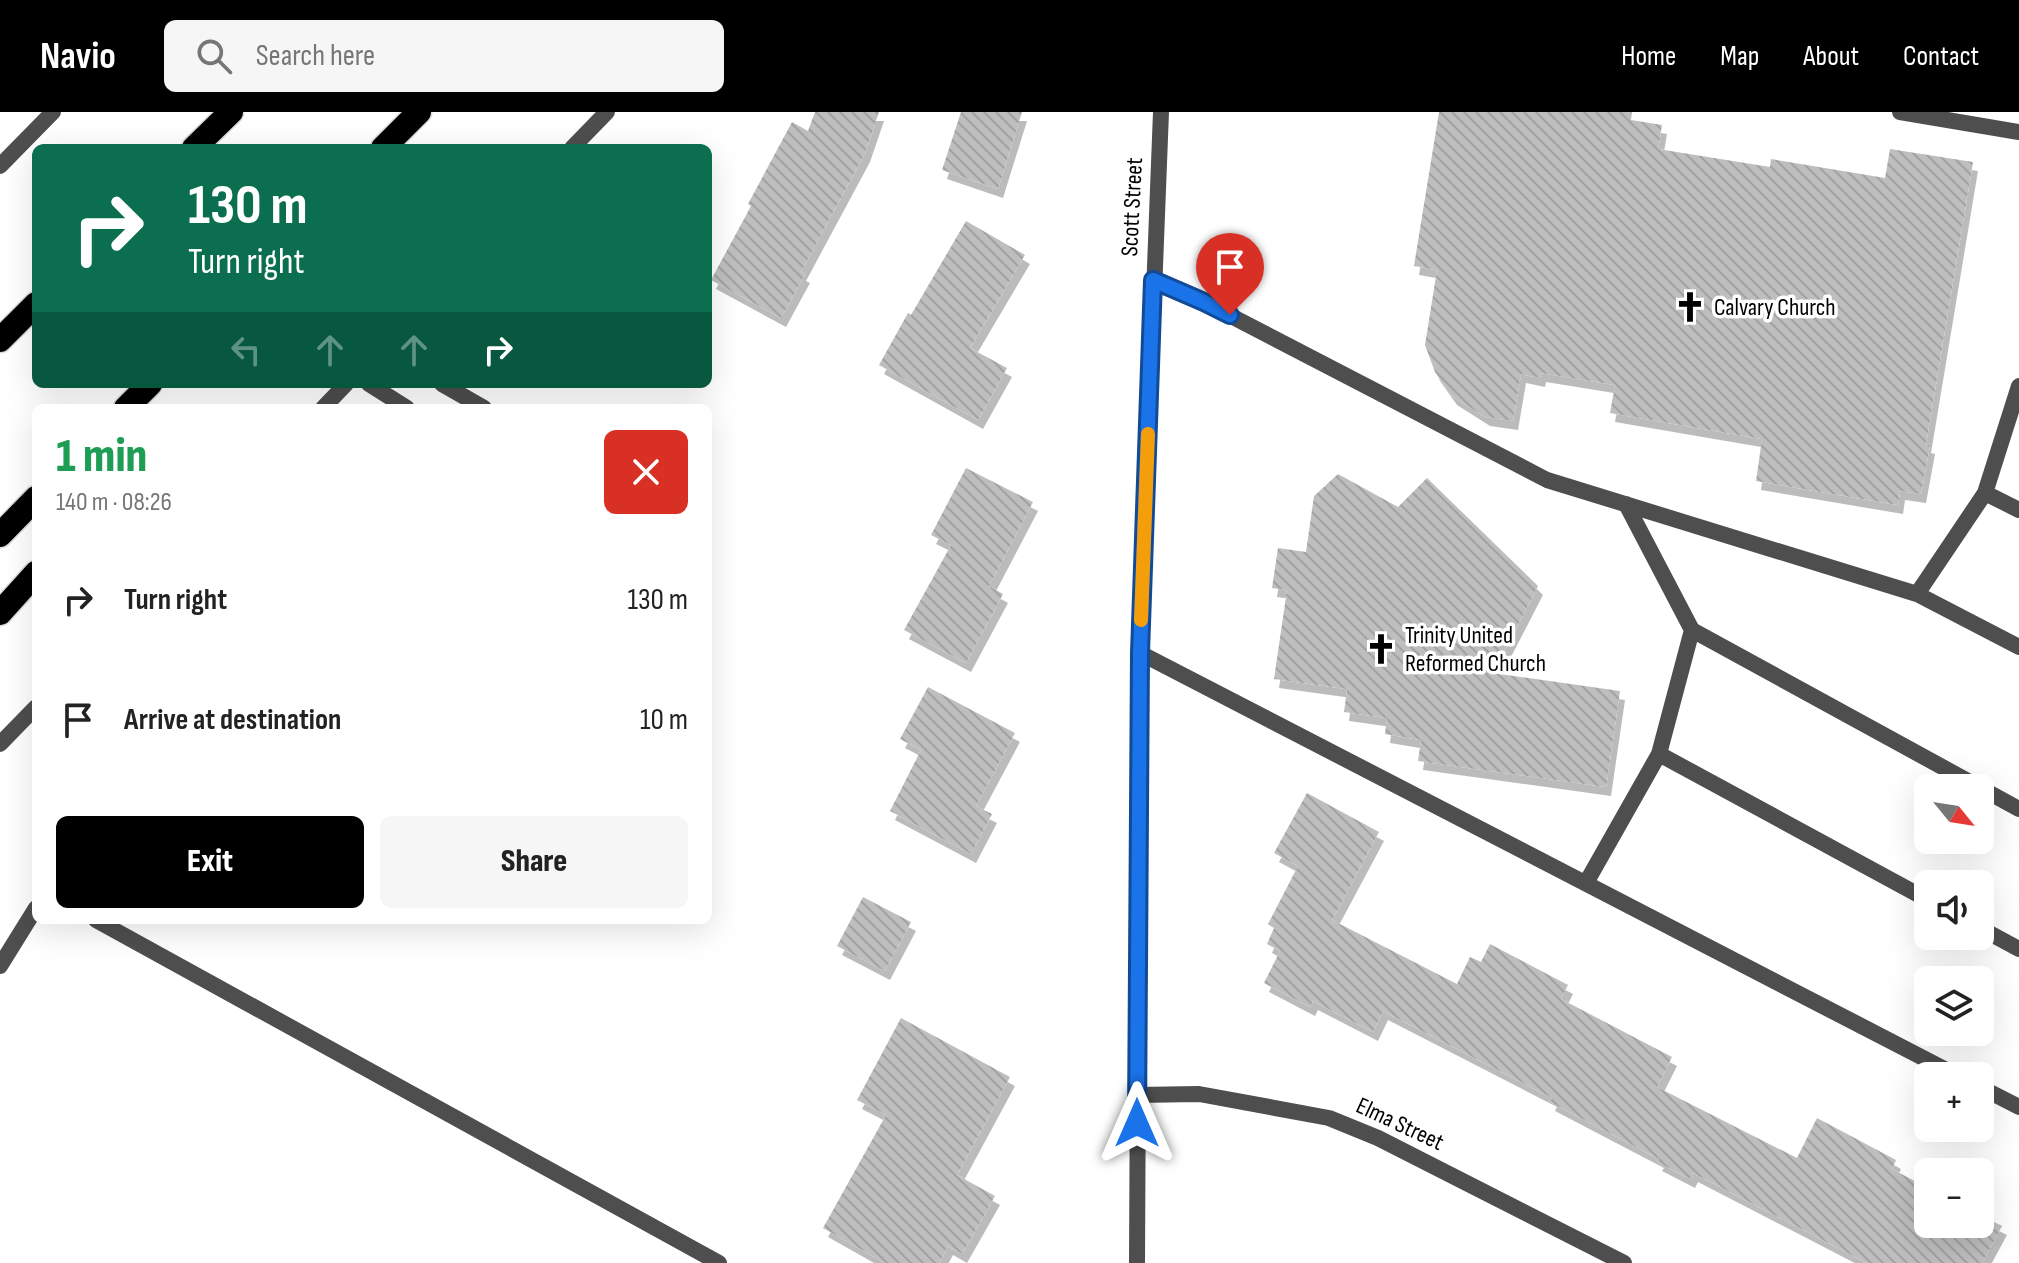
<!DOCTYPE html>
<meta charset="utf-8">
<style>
body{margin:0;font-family:"Sofia Sans Condensed",sans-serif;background:#f6f6f6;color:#222;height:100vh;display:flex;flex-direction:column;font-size:30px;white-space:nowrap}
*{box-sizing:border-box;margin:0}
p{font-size:26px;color:#767676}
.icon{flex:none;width:44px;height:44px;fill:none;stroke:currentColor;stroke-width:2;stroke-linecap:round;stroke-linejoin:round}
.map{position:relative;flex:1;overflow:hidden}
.sheet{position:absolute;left:32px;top:292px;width:680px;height:520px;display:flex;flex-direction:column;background:#fff;border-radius:12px;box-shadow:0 8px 32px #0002}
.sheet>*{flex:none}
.guide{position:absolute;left:32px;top:32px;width:680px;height:244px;border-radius:12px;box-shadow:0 8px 32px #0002;background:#0b6e4f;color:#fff;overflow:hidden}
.needle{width:52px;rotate:120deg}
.buttons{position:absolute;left:1914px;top:662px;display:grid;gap:16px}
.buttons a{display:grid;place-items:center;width:80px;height:80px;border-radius:12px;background:#fff;box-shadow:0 8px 32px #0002;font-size:40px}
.pin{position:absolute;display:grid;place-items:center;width:68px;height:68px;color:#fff;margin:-82px -34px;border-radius:50% 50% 50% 0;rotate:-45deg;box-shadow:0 0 8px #0007}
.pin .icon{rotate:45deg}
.me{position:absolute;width:88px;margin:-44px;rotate:0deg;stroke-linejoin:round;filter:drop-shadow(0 0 6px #0008)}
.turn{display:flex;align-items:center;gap:28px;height:168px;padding:0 24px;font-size:36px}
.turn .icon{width:104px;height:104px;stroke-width:2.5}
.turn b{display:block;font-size:56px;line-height:68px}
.lanes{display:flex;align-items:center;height:76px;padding:0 24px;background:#0003;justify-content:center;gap:40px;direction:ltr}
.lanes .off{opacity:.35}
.round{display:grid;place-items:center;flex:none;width:84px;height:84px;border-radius:12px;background:#f6f6f6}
.overview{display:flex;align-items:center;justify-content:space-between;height:136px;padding:0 24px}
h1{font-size:48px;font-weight:800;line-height:60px;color:#1e9e55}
.primary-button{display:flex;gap:16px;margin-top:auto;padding:16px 24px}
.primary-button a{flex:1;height:92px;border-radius:12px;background:#000;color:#fff;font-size:32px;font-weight:800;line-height:92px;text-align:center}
.primary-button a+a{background:#f6f6f6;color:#222}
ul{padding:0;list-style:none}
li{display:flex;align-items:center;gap:24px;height:120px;padding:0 24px}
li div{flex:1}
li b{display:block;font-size:30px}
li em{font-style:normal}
header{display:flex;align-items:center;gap:48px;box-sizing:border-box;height:112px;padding:0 40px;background:#000;color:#fff}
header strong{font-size:38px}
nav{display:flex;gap:44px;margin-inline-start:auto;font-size:28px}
.search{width:560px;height:72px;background:#f6f6f6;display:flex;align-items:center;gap:20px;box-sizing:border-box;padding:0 28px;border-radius:12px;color:#767676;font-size:30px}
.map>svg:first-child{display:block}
.building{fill:url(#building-back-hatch);filter:url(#shadow)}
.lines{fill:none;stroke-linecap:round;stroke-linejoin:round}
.motorway-casing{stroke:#dbdbdb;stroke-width:27}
.service{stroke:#4e4e4e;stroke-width:16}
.minor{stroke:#4e4e4e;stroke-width:16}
.tertiary{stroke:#4e4e4e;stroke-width:16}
.motorway{stroke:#000;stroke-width:24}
.route-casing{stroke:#114b97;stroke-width:20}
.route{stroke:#1a73e8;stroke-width:14}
.slow{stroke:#f59e0b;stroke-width:14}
.labels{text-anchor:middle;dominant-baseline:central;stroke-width:7;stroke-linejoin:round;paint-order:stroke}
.street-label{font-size:24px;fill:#000;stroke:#fff}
.poi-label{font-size:24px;fill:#000;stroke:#fff;text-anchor:start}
</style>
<header>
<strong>Navio</strong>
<div class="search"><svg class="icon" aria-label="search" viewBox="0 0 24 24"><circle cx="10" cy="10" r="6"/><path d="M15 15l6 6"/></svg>Search here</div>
<nav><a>Home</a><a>Map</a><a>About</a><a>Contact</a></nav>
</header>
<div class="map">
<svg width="2019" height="1151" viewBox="0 0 2019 1151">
<defs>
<pattern id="building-back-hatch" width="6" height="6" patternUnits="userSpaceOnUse" patternTransform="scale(2)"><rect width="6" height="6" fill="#bebebe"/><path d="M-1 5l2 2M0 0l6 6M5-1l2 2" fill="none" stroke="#a2a2a2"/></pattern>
<filter id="shadow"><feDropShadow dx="5" dy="9" stdDeviation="0" flood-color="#0004"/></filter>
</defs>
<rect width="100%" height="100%" fill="#fff"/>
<path class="building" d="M815,0H879L865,41L801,160L805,162L781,206L711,168L751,94L748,92L792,10L808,19Z
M961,0H1022L998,77L942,58Z
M1439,0H1632L1631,8L1662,13L1658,37L1770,55L1771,47L1885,66L1890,37L1973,50L1926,332L1930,333L1921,382L1900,379L1898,393L1756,369L1762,327L1610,301L1615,273L1541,261L1540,266L1521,262L1513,309L1485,305L1452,284L1435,260L1425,233L1437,158L1414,154Z
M966,109L1025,143L970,236L1007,256L978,308L879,253L908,201L911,203Z
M966,356L1033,390L989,474L1003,482L966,551L904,518L951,433L931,423Z
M1338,362L1398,395L1427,366L1538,474L1493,561L1620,579L1606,675L1418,649L1421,628L1385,622L1387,606L1344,600L1347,577L1274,567L1287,478L1272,476L1278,436L1306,440L1314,384Z
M928,575L1015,621L976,694L992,702L971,742L890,699L921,638L900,627Z
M1307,681L1379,720L1332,808L1457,872L1470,845L1481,850L1490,832L1568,873L1561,887L1672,945L1657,975L1797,1046L1817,1006L1896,1048L1892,1057L1928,1076V1112H1980V1103L2002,1114L1982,1151H1867L1693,1061L1690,1067L1657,1050L1659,1047L1550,990L1552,986L1383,899L1373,920L1313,889L1310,895L1264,871L1280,839L1267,832L1274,816L1268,812L1298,754L1274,741Z
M863,785L911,810L885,859L837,834Z
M901,906L1010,965L957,1063L995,1084L962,1142L948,1134L939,1151H885L823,1116L886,1003L857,988Z"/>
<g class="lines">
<defs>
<path id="motorway" d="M194,36L231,0
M383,36L419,0
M0,228L36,192
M126,296L150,272
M0,423L36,386
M0,501L36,461"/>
</defs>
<use href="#motorway" class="motorway-casing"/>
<path class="service" d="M1900,0L2019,20
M1153,168L1204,190L1547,368L1917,482L2019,535
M369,272L407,296
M442,272L484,296
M2019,274L1985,381L2019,398
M1626,392L1692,518L2019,697
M1917,482L1985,381
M1140,541L1958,964
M1659,642L1928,788
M1586,771L1659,642L1692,518
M96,808L719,1151
M1980,816L2019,837
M0,854L36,796
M1980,975L2019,995"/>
<path class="minor" d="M0,54L53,0
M1137,983L1199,982L1329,1006L1378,1026L1624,1151"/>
<path class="tertiary" d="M572,36L607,0
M323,296L346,272
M0,632L36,595
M1137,1151L1140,541L1161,0"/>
<use href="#motorway" class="motorway"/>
</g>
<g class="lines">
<defs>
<path id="route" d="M1137,1011L1140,541L1153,168L1204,190L1230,203"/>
</defs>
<use href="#route" class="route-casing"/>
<use href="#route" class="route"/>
<path class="slow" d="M1141,508L1148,322"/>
</g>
<defs>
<symbol id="church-bare" viewBox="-9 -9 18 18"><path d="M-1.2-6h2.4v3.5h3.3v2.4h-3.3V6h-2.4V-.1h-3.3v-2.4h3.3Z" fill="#000" stroke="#fff" stroke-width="2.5" paint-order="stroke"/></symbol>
</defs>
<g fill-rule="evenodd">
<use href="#church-bare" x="1668" y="173" width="44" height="44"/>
<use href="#church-bare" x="1359" y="515" width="44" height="44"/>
</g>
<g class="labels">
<g class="street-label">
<text transform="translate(1132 95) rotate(-87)">Scott Street</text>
<text transform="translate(1400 1012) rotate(25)">Elma Street</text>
</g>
<g class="poi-label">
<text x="1714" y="195">Calvary Church</text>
<text x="1405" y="523">Trinity United<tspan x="1405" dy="28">Reformed Church</tspan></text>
</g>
</g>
</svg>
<div class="buttons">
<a><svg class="needle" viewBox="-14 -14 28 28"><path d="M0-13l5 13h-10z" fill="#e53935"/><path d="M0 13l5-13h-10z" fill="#767676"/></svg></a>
<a><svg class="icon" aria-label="sound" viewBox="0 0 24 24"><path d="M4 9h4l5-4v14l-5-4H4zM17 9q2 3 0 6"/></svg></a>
<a><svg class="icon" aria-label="layers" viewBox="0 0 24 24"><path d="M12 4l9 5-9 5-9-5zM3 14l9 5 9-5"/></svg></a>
<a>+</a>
<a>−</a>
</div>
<div class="pin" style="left:1230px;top:203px;background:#d93025"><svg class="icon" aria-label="arrive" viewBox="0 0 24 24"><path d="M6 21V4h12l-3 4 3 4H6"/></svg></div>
<svg class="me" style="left:1137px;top:1011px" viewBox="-20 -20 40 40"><path d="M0-17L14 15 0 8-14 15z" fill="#1a73e8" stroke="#fff" stroke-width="4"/></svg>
<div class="guide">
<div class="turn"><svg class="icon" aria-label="right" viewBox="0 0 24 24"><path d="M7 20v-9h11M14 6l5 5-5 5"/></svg><div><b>130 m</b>Turn right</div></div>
<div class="lanes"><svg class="icon off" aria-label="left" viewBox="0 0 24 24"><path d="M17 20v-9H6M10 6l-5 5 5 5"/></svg><svg class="icon off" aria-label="ahead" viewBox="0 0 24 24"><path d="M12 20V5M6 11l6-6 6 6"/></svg><svg class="icon off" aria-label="ahead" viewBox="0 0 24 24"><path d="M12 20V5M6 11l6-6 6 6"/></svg><svg class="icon" aria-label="right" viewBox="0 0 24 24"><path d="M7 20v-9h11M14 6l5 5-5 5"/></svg></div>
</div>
<section class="sheet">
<div class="overview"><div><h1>1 min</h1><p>140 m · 08:26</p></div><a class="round" style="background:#d93025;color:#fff"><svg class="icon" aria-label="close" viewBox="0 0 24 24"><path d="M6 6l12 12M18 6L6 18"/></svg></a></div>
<ul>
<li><svg class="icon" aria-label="right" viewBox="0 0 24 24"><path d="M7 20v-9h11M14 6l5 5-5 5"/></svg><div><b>Turn right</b></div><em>130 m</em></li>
<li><svg class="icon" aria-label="arrive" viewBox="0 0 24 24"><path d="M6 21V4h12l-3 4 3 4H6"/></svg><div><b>Arrive at destination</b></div><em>10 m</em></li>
</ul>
<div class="primary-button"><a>Exit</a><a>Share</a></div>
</section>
</div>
